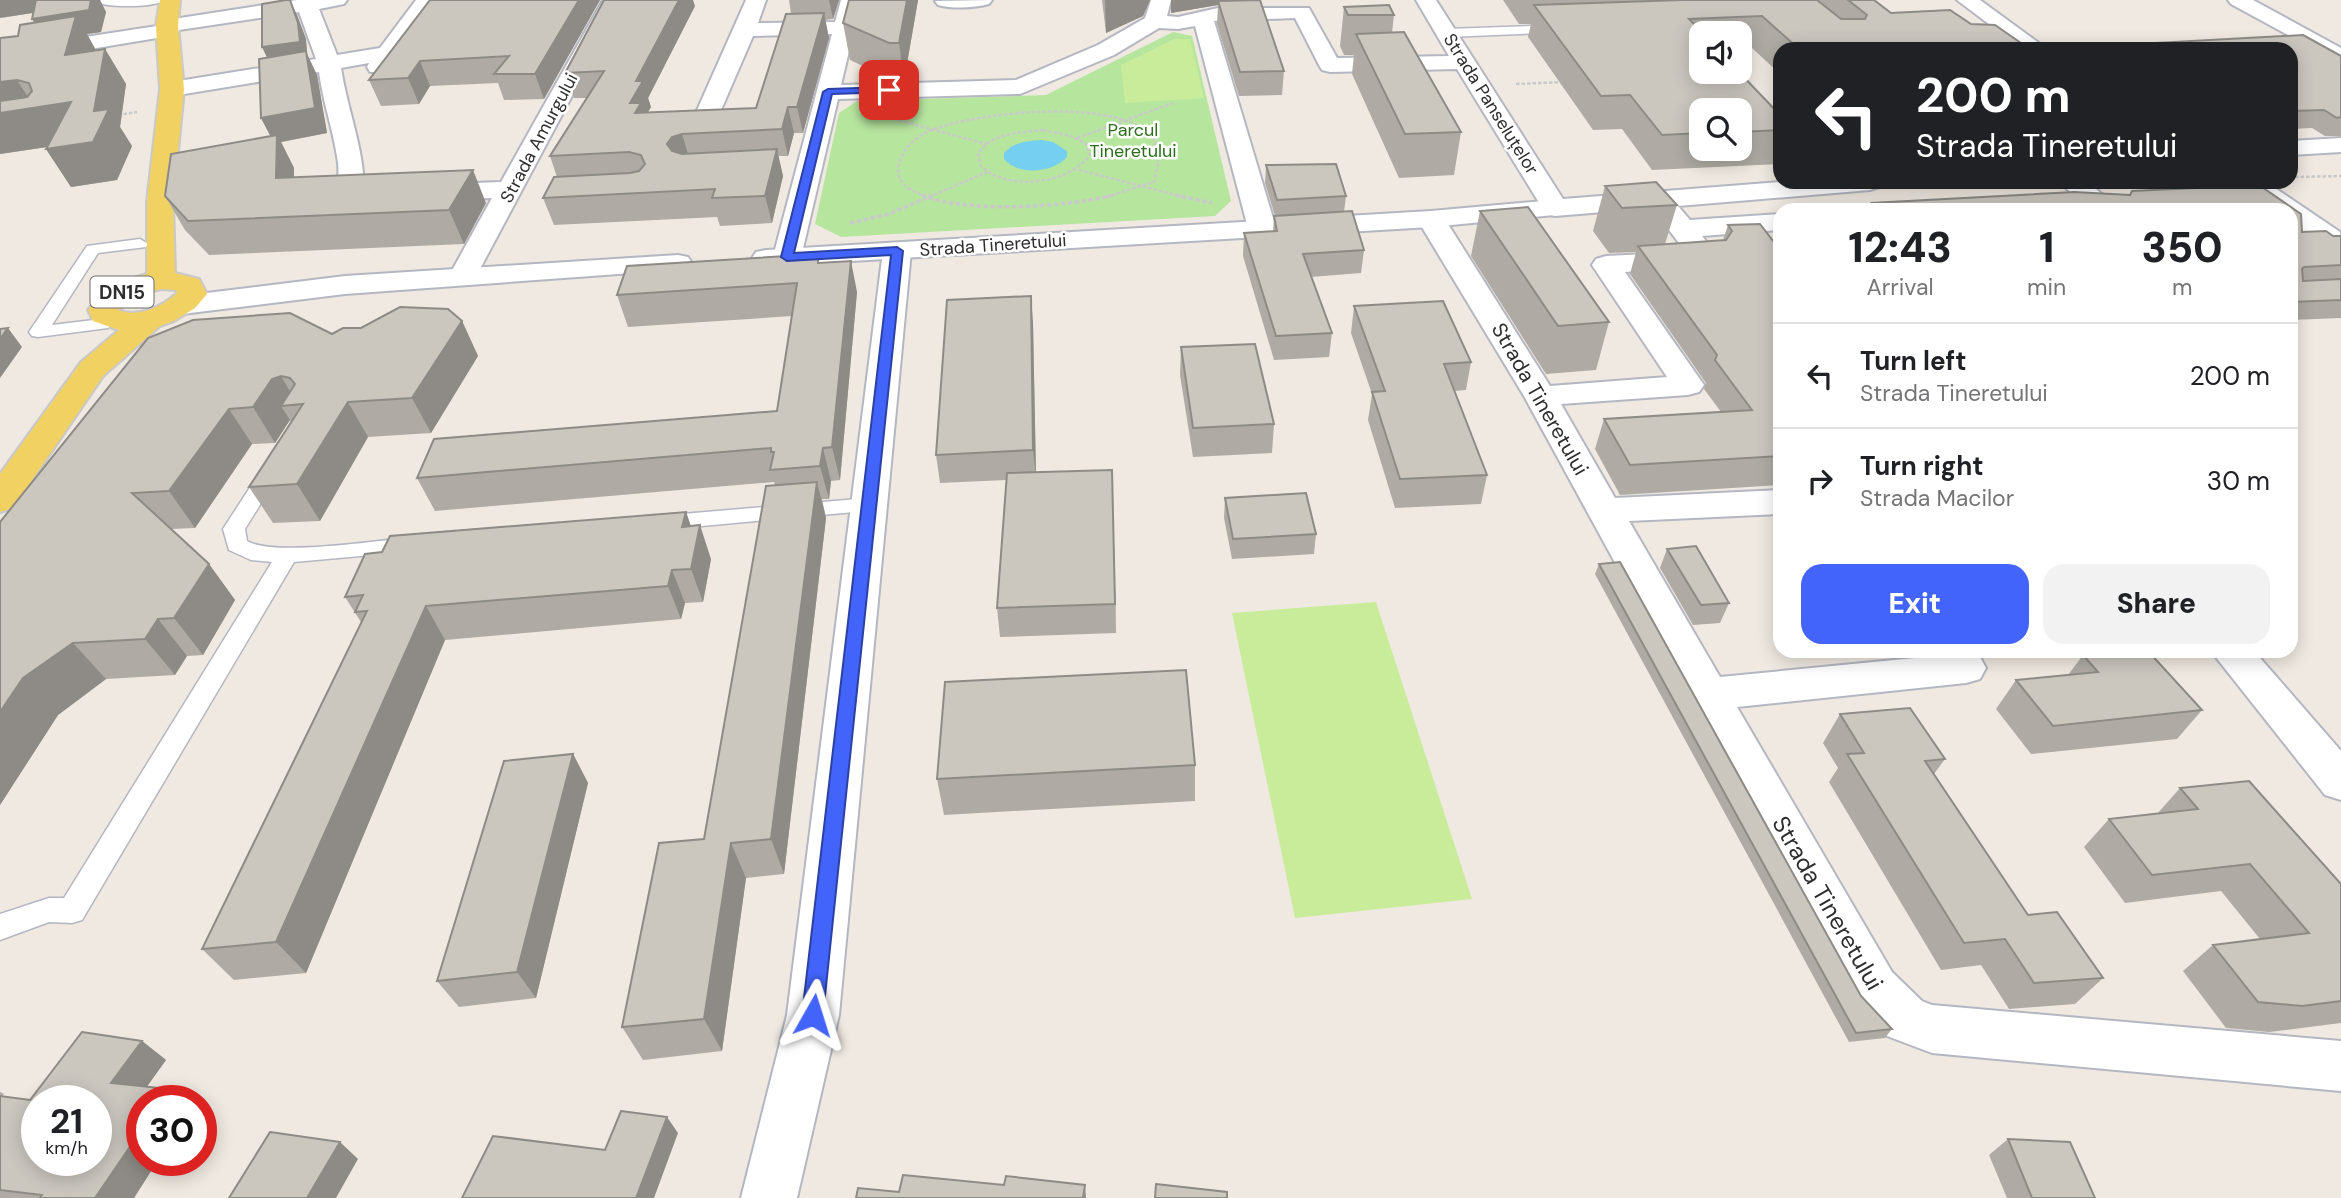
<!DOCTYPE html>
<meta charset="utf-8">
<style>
body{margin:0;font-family:"DM Sans",sans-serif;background:#f2f2f2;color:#202124;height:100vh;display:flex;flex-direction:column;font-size:26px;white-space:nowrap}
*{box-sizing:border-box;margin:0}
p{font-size:23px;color:#757577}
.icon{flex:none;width:38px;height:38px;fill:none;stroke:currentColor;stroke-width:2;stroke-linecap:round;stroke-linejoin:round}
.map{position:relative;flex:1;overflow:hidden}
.details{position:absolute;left:1773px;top:203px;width:525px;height:455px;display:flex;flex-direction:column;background:#fff;border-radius:21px;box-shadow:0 4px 18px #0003}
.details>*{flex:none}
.guide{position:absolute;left:1773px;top:42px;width:525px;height:147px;border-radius:21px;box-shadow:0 4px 18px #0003;background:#202124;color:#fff;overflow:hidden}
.tools{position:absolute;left:1689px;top:21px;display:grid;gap:14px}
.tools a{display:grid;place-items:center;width:63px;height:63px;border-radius:14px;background:#fff;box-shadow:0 4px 18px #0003;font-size:35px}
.speed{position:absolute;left:21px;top:1085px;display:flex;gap:14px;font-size:35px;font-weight:700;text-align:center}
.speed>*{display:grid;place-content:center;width:91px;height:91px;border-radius:50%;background:#fff;box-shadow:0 4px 18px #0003;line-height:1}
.speed small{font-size:18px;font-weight:400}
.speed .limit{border:10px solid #d22;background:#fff;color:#111}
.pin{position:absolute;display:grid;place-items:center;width:60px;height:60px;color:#fff;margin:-30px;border-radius:14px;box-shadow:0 4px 10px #0006}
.me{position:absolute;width:77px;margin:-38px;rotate:6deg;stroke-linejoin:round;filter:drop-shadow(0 0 5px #0008)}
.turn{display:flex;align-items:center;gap:24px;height:147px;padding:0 28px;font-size:32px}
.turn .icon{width:91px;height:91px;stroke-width:2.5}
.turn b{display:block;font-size:49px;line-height:60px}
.eta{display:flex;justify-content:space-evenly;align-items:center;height:119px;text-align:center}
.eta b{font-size:42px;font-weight:800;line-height:49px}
.button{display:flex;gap:14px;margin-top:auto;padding:14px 28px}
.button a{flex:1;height:80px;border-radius:21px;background:#4264fb;color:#fff;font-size:28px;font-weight:800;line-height:80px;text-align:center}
.button a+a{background:#f2f2f2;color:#202124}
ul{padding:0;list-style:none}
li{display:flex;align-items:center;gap:21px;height:105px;padding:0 28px;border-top:2px solid #e0e0e0}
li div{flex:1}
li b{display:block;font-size:26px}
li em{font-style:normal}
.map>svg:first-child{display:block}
.green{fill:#b6e59e}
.pitch{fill:#c9ec9a}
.water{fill:#75cff0}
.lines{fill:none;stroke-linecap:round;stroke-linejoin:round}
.service-casing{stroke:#b4b7c1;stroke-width:3}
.minor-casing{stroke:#b4b7c1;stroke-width:4}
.tertiary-casing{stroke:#b4b7c1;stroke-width:4}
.primary-casing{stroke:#c9c9c9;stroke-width:4}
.path-far1{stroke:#c9c9c9;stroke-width:2.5;stroke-dasharray:3.5 2;stroke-linecap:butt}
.path{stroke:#c9c9c9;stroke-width:3.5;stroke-dasharray:4.5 2.5;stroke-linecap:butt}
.service{fill:#fff;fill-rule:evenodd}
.minor{fill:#fff;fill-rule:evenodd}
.tertiary{fill:#fff;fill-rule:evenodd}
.primary{fill:#f2d163;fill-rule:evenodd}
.wall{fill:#afaba4;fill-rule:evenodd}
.shaded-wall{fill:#8e8b86}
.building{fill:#cbc7bf;stroke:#8e8b86;stroke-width:2;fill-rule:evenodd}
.route{fill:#4264fb;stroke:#2b41a3;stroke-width:2}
.labels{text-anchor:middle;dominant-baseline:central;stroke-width:5;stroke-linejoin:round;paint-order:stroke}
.far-street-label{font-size:18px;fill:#2e2e2e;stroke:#fff}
.far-park-label{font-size:18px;fill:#2c6e1b;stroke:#fff}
.shield{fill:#fff;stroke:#6d6d6d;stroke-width:2}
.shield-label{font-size:19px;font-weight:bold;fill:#2e2e2e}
.street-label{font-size:21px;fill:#2e2e2e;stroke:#fff}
.near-street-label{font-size:24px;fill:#2e2e2e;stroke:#fff}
</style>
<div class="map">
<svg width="2341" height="1198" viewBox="0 0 2341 1198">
<rect width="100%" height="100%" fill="#efe9e1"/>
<path class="green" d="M1173,32L1192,36L1231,201L1215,216L841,237L815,224L839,113L857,101L1046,95Z"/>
<path class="pitch" d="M1174,39H1190L1204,98L1125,103L1121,65Z
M1376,602L1472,899L1295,918L1232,613Z"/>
<path class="water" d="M1042,140L1053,142L1067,151V157C1053,173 1018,176 1004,159V153C1014,142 1027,141 1042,140Z"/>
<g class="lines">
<defs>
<path id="service" d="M91,0H165C154,8 102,8 91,0Z
M1561,25L1565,26V32L1447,37L1441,33L1447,29Z
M140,239L148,244L146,247L98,253L52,325L102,319L108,320L111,324L108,328L38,337L32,336L29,332L87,246Z
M271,464L278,466L281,471L245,529L247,541C275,557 380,540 416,537L424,539L427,544L424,549L416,551L294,562L82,920L72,923L49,922L0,940V914L49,898H64L272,562L251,560L229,550L223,529L264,466Z
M869,498L876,500L880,505L876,510L659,530L651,528L648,523L651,518L659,516Z"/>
<path id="minor" d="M297,0H347L344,4L319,9L337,55L380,48L416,0H436L386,72H370L367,67L369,63L341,68C347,108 363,146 364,187L501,182L603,0H623L473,282L463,285L453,282L449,276L492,198L351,203L342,201C334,190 340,176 338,163C334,132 323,103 319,72L172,96L164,94L160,89L164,84L172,82L316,59L299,12L179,30L177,35L169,36L0,64V50L157,26L160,22L167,20Z
M746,0H766L758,23L835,22L841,0H861L841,85L1016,80L1098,45L1145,18L1151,0H1171L1167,16L1178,17L1218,8H1309L1337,58L1449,56L1416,0H1436L1563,199L1780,182H1883L1879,187L1870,190L1678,206L1690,220L1780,214V230L1702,236L1720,259L1716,265L1625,272L1704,385L1699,392L1688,395L1561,404L1615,498L1780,490V514L1629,521L1720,677L1966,653L1980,657L1986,668L1980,679L1966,683L1737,707L1892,972L1922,1001L1932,1005L2341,1041V1091L1932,1053L1887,1036L1856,1004L1524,396L1417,219L1421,213L1431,211L1441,213L1550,386L1667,377L1592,265L1596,259L1606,256L1686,252L1652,208L1555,216L1546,214L1457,69L1330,72L1322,70L1319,65L1295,18L1214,21L1276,228L1272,234L1262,236L1252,234L1248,228L1195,26L1178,29L1159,28L1114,55L1020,94L838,99L801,257L797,263L787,265L777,263L773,257L832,34L753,36L718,117L714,122L706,124L698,122L694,117Z
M992,0L989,4C974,8 953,9 938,5L935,1Z
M1957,0H1980L2047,49H2022Z
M2228,0H2253L2341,48V64L2231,4Z
M2341,138V152L2291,155V141Z
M2059,182H2088L2120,210H2091Z
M2236,182H2266L2340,232L2341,242L2330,246L2291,248V232L2302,231L2291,223V210H2272Z
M897,243L907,245L911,251L839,1015L797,1198H741L787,1015L883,251L887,245Z
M2211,651H2254L2341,751V800L2325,795Z"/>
<path id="tertiary" d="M1555,200L1564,202L1568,208L1564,214L1431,227L766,266L756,264L752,258L756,252L766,250L1431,211Z
M678,255L688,257L692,263L688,269L345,294L182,314L172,311L167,305L172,299L182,296L345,276Z"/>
<path id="primary" d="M160,0H180L178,26L184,89L173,202L175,273L199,279L207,294L195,308L174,321L160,326L103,376L13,508L0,512V474L81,362L119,330L93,321L88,310C103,288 121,281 147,274V202L160,89L156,26ZM161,289L176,290L177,293C162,307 138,318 118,310L139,295Z"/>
</defs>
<use href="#service" class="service-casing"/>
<use href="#minor" class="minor-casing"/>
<use href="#tertiary" class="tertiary-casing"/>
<use href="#primary" class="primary-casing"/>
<path class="path-far1" d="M1516,84L1564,82
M118,115L137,112
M894,119L986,144
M1043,130L1071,136L1086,144L1090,154C1072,184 1006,192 981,166L978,154C990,133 1021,132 1043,130Z
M1077,138L1173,103
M1079,170L1184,197
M2295,177L2341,176
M926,197C920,194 912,191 907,187C885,169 909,140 927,132C969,112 1127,95 1154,140C1162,153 1157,168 1154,182L1106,197
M929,197L987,172"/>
<path class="path" d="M922,195C967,214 1067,207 1114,195
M1175,195L1212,203
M850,223L889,214L933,195"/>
<use href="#service" class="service"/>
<use href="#minor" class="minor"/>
<use href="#tertiary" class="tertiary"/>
<use href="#primary" class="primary"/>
</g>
<path class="wall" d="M91,0H100L106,12L101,32L87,34L96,50L105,49L126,84L120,127L132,146L117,180L71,187L46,149L47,147L0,154L18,36L34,23L33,13L0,18Z
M430,0H600L544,99L504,100L498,83L430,86L419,104L381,106L369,80Z
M789,0H839L833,19L825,20L829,38L803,133H794L788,156H778L783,176L772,223L720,226L717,217L554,225L543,198L557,177L550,156L587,98H574L565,73L695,6L648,98L651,107L648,112L756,108L791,14Z
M918,0L904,81H895L850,60L843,23Z
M1102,0H1150L1143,16L1106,33Z
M1171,0H1260L1284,71L1282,95L1239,96L1217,24L1218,5L1171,13Z
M1503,0H1874L1891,13L1971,24L2038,49H1780V74L1752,48H1740V33H1701L1780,115V164L1652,170L1622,129L1593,130L1528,37L1531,24H1519ZM1701,110H1740V149H1701Z
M1344,7L1394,15L1392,33L1461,132L1454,175L1399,178L1352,74L1354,55H1344L1340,46Z
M297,15L306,39L307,54L317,75L327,133L281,142L294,168V177L486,203L464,244L209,255L185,230L165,196L271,137L261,118L267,57Z
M2303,35L2341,56V136H2325L2312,128L2291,129V49H2096L2098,46Z
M1266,165L1346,196L1344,212L1364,250L1361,273L1311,277L1332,333L1329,357L1274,360L1243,256L1244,233L1273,232L1274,216H1275L1265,183Z
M2259,185L2301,214L2302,232L2326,231L2333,236H2341V318L2291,320V210H1869L1872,203L2074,192L2130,195L2132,191Z
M1605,186L1677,205L1665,244L1723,240L1728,225L1780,250V485L1620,495L1595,449L1604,419L1721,412L1704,389L1706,383L1630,274L1636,252L1609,253L1593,231Z
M1480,211L1609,322L1596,370L1546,374L1471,256Z
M820,263L857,292L840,480L831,481L829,499H822L826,518L784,874L746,878L722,1051L643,1060L622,1027L704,839L775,485L774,482L435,511L417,478L777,411L792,316L628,327L617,295Z
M1354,306L1471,362L1466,390L1454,391L1487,475L1481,504L1395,508L1368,420L1372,394L1351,333Z
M462,321L478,356L431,433L368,437L320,521L273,523L249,487L291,422L290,420L275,443L252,444L195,528L171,529L209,564L235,600L203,655L187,656L175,675L106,679L58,715L0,805V522L332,334Z
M1033,323L1036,472L1113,498L1116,633L1000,637L997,608L1006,480L940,483L936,455Z
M1181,347L1274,424L1272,453L1193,457L1180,375Z
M1225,498L1316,534L1314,554L1232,559L1224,518Z
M686,512L691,526L711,559L703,602L685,603L681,619L445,640L306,973L234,980L202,949L361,622L345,597L382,552Z
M1667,549L1729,603L1720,623L1693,625L1660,568Z
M1599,564L1861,996L1892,1029L1885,1038L1849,1042L1595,574Z
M2083,655L2202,710L2177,739L2031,754L1996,709L2016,680L2068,675Z
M1840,714L1945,759L1934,774L2028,915L2103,978L2075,1004L2009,1009L1981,965L1941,970L1829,782L1838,768L1823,743Z
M573,754L588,783L536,998L459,1007L437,981Z
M1195,765V801L944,815L937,779Z
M2180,788L2341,884V1023L2269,1032L2226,1028L2183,971L2213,945L2260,939L2221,891L2125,903L2084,847L2109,819L2157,814Z
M142,1041L166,1060L147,1086L169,1089L184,1101H142L158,1160L134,1198H0V1092L4,1094L2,1096L30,1100Z
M2008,1139L2095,1198H2007L1989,1155Z"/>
<path class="shaded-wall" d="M0,0H45L51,10L0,18Z
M91,0H100L106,12L101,32L87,34L96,51L65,55L45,40L32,19Z
M290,0L297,15L306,39L307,54L317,75L327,133L281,142L294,168V211L276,178L274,143L261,118L270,64L262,47Z
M579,0H600L544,99L535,74Z
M677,0H693L695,6L648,98L651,107L645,117L643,139L630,103L636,81Z
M829,0H839L833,19Z
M907,0H918L904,81L899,43Z
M1105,0H1150L1143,16L1106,33Z
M1171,0H1218V5L1171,13Z
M824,13L829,38L803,133L797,107Z
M105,49L126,84L120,127L132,146L117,180L71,187L46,149L94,111Z
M420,61L430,86L419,104L408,78Z
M17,80L35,108L71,102L94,140L0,154V82Z
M788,107L794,133L788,156L782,129Z
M682,134L690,160L674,171L667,144L672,137Z
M777,149L783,176L772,223L765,196Z
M473,170L486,203L464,244L449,210Z
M851,261L857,292L840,480L832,447Z
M1031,296L1033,323L1036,478L1033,450Z
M462,321L478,356L431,433L412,398Z
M8,328L22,347L0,378V339Z
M281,376L298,405L281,406L290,420L275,443L253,407L272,379Z
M348,402L368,437L320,521L297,484Z
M229,409L252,444L195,528L169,491Z
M823,448L831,481L829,499L820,466Z
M1112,470L1113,498L1116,633L1115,604Z
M817,482L826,518L784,874L771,839Z
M686,512L696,542L700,525L711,559L703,602L691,569L682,527Z
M209,564L235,600L203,655L174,618Z
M672,570L685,603L681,619L668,586Z
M426,606L445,640L306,973L276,942Z
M158,619L187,656L175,675L145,639Z
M73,643L106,679L58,715L0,805V712L23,678Z
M573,754L588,783L536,998L517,972Z
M731,843L746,878L722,1051L704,1019Z
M142,1041L166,1060L136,1102L111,1083Z
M169,1089L184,1101H161Z
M667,1117L678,1133L654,1198H636Z
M142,1129V1160H158L134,1198H95Z
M340,1142L358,1159L336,1198H307Z
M1085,1185L1086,1198H1083Z"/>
<path class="building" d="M36,0H91L89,10L32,19Z
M286,0H290L298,23L300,42L262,47V4Z
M430,0H579L535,74H494L509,56L420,61L408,78L369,80Z
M604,0H679L636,81H643L630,103H641L635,113L756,108L786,14L824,13L797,107H788L782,129L682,134L672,137L667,144L672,151L682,154L777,149L765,196L712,198L715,189L543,198L554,177L630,173L639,171L645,164L641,155L629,152L550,156L604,71L565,73Z
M849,0H907L899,43H889L843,23Z
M1260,0L1284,71L1240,72L1218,1Z
M1682,0H1817L1841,19H1865L1867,15L1848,0H1874L1891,13L1950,10L1971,24L1995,25L2021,43H2030L2038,49H1799L1762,16L1689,19L1703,33H1701V72H1739L1780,115V130L1740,132V110H1701V133L1662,135L1630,95L1601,96L1534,5Z
M1389,5L1394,15H1348L1344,7Z
M76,16L65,55L105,49L94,111L109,109L93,142L46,149L71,102L0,113V101L27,97L32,91L29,83L17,80L0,82V38L18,36L20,25Z
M1404,32L1461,132L1405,134L1356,34Z
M2303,35L2341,56V117L2337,118L2324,110L2291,111V49H2102L2098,46Z
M306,51L315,108L261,118L259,59Z
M277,135L276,178L473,170L449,210L188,221L165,196L171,154Z
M1336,164L1346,196L1277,200L1266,165Z
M1656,182L1677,205L1622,208L1605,186Z
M2259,185L2301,214L2302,232L2326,231L2333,236H2341V265L2304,267L2302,269L2303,281L2341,279V300L2291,302V210H1878L1872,203L2074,192L2130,195L2132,191Z
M1528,207L1609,322L1558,326L1480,211Z
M1352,211L1364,250L1303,254L1332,333L1276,336L1244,233L1277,231L1274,216Z
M1760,224L1780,250V456L1630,465L1604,419L1752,410L1715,360L1717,355L1638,246L1726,240L1732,231L1728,225Z
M818,254V263L851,261L832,447L823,448L820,466L770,470L774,452H771V448L417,478L434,439L777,411L797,283L617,295L627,266Z
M1031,296L1033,450L936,455L947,300Z
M1443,301L1471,362L1444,364L1487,475L1400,479L1372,392L1385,391L1354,306Z
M400,307L448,309L462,321L412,398L348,402L297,484L249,487L303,404L281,406L295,384L290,378L281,376L272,379L253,407L229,409L169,491L132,493L209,564L174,618L158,619L145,639L73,643L23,678L0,712V522L148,338L193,320L290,313L332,334L343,328H361Z
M8,328L0,339V329Z
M1255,344L1274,424L1193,428L1181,347Z
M1112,470L1115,604L997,608L1007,473Z
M817,482L771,839L731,843L704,1019L622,1027L659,843L704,839L766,486Z
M1306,493L1316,534L1233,539L1225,498Z
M686,512L682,527L700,525L691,569L672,570L668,586L426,606L276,942L202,949L367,611L355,612L363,595L345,597L365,554L382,552L390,536Z
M1696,546L1729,603L1701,605L1667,549Z
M1620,562L1861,996L1892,1029L1856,1033L1599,564Z
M2120,651H2148L2202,710L2053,726L2016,680L2098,672L2083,655Z
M1186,670L1195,765L937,779L945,682Z
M1910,708L1945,759L1925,761L2028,915L2057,912L2103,978L2034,983L2005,939L1964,943L1847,754L1864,753L1840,714Z
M573,754L517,972L437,981L504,761Z
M2249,781L2341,884V1001L2302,1006L2258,1002L2213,945L2309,933L2250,864L2152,875L2109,819L2198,809L2180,788Z
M82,1032L142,1041L111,1083L169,1089L161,1101H142V1129L95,1198H40L42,1195L0,1190V1096L30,1100ZM37,1101H96V1160H37Z
M621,1111L667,1117L636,1198H462L493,1136L605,1150Z
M270,1132L340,1142L307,1198H229Z
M2008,1139L2070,1142L2095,1198H2032Z
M903,1175L1004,1185L1006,1176L1085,1185L1083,1198H856L858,1188L899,1192Z
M1156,1184L1227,1192V1198H1155Z"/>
<path class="route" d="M889,87L894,90L893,92L832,94L794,253L897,247L903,251L823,1015L820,1022L813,1025L805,1022L802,1015L891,255L787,261L781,257L823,92L828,89Z"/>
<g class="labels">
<g class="far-street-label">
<text transform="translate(1491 104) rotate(58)">Strada Panseluțelor</text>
<text transform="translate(539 138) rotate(-62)">Strada Amurgului</text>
<text transform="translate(993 245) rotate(-4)">Strada Tineretului</text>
</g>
<g class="far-park-label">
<text x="1133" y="130">Parcul<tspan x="1133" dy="21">Tineretului</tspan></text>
</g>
<rect class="shield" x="90.5" y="276.5" width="63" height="31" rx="5"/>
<g class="shield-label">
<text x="122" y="292">DN15</text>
</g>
<g class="street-label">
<text transform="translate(1540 399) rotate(60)">Strada Tineretului</text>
</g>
<g class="near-street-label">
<text transform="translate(1828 903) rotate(60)">Strada Tineretului</text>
</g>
</g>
</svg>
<div class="tools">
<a><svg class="icon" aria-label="sound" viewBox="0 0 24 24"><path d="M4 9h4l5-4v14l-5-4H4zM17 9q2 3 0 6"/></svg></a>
<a><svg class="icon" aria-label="search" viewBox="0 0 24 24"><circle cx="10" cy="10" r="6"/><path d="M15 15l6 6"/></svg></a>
</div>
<div class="speed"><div>21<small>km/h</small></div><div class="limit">30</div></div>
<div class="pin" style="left:889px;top:90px;background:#d93025"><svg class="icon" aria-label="arrive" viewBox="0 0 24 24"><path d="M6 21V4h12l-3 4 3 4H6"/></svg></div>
<svg class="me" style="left:813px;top:1015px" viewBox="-20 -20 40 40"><path d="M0-17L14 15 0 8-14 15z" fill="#4264fb" stroke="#fff" stroke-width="4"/></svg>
<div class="guide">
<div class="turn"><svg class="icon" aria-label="left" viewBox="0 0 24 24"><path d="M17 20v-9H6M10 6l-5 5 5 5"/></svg><div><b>200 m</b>Strada Tineretului</div></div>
</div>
<section class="details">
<div class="eta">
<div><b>12:43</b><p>Arrival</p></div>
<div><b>1</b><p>min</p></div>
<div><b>350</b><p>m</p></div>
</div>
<ul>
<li><svg class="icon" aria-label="left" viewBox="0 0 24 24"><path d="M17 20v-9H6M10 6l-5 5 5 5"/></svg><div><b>Turn left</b><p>Strada Tineretului</p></div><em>200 m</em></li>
<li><svg class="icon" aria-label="right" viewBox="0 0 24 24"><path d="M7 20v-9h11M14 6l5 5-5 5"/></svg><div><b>Turn right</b><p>Strada Macilor</p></div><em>30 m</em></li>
</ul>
<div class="button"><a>Exit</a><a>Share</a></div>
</section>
</div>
